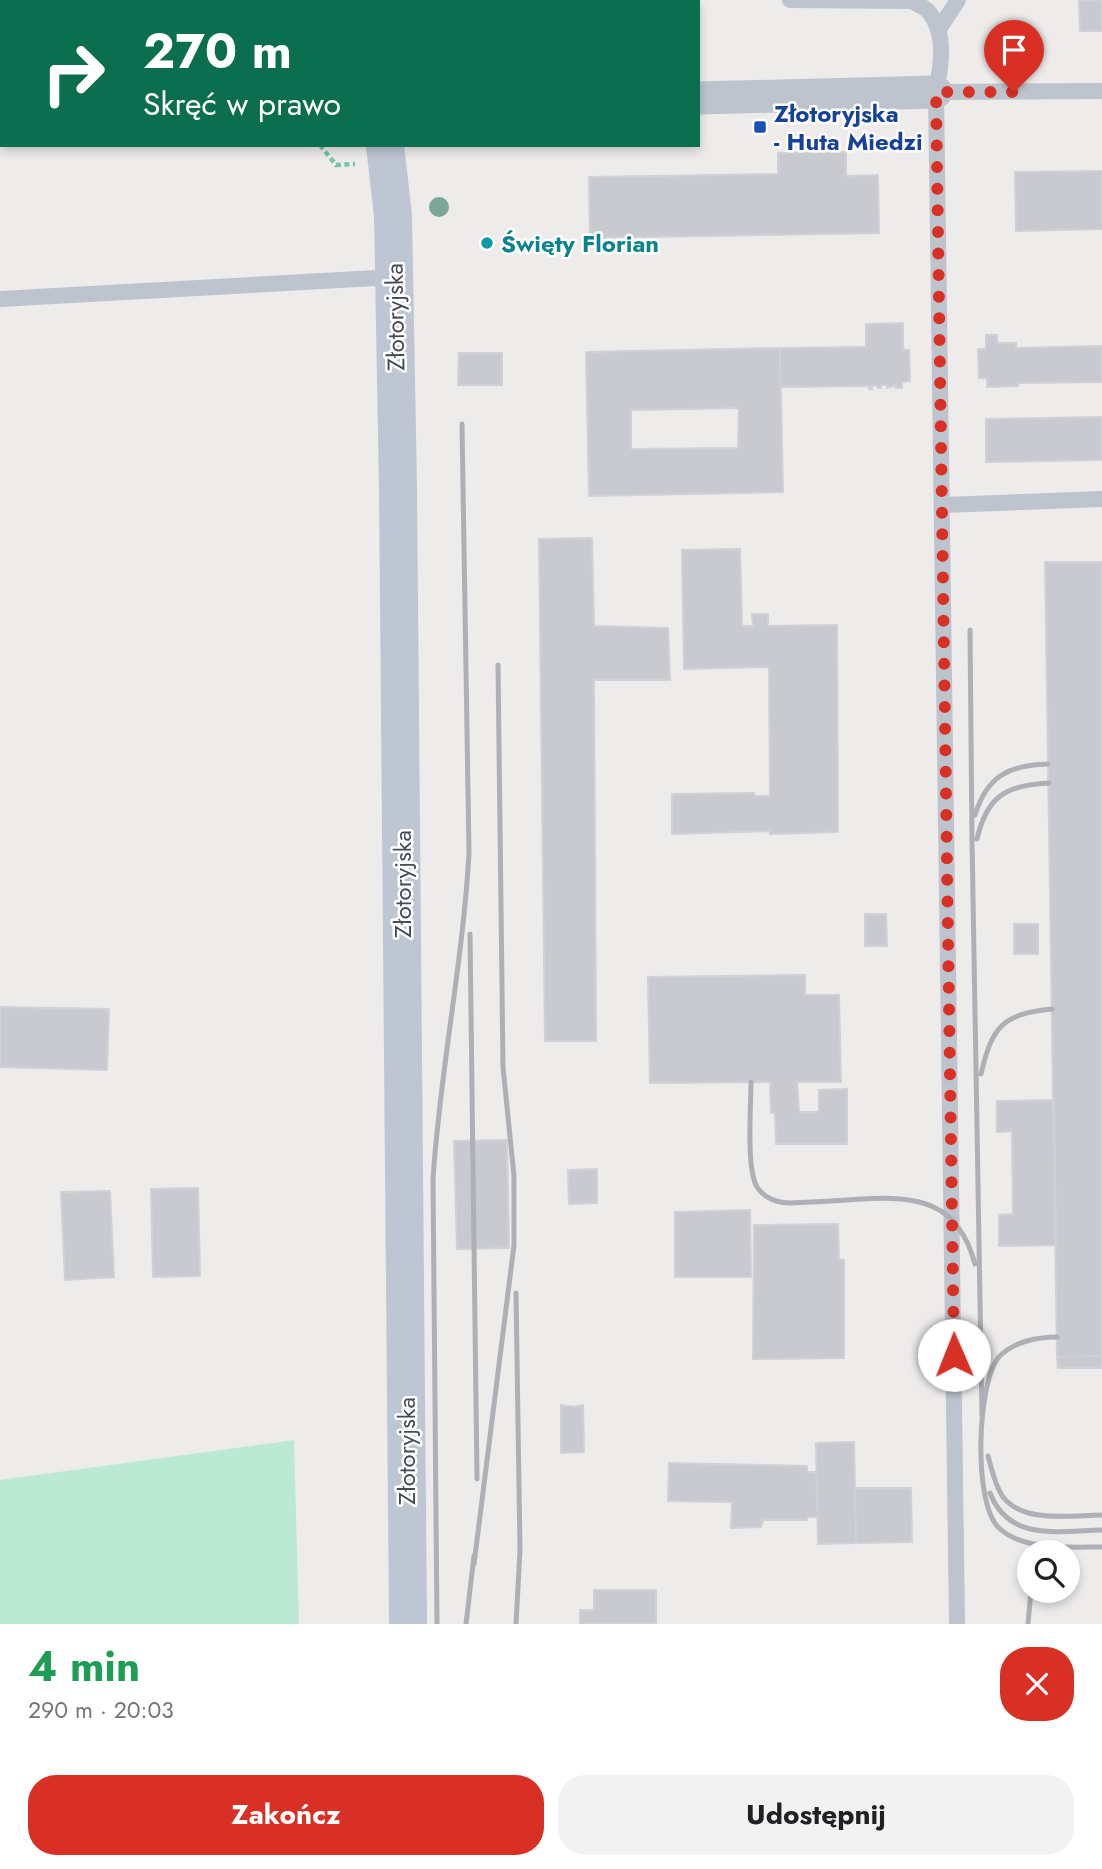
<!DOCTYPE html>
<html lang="pl">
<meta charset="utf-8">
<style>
body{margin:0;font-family:Jost,sans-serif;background:#f2f2f2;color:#202124;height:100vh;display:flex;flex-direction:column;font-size:26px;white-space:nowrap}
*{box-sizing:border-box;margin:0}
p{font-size:23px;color:#757577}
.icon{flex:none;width:38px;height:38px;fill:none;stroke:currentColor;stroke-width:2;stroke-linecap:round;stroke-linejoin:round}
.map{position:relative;height:1624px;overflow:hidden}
.drawer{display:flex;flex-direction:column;background:#fff;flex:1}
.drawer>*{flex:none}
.hud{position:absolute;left:0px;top:0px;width:700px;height:147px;box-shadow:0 4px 10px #0003;background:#0b6e4f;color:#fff;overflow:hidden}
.tools{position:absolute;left:1017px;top:1540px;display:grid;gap:14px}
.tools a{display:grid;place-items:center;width:63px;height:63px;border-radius:50%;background:#fff;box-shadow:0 4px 10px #0003;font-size:35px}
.pin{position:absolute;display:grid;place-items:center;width:60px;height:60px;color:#fff;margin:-72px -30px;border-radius:50% 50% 50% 0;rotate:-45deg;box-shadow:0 0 7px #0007}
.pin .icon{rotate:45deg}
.me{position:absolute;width:77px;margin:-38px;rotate:359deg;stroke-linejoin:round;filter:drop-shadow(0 0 5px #0008)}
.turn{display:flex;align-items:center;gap:24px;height:147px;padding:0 28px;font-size:32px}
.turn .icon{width:91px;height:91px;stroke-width:2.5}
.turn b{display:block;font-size:49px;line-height:60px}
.round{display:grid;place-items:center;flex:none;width:74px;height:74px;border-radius:28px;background:#f2f2f2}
.head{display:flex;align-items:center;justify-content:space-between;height:119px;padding:0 28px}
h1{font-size:42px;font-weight:700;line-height:52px;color:#1e9e55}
.primary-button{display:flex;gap:14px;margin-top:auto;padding:14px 28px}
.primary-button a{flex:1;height:80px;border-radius:28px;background:#d93025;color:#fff;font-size:28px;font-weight:700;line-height:80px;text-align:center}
.primary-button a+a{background:#f2f2f2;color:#202124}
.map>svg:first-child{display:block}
.green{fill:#bce9d3}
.building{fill:#c8cad0;stroke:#cfd1d6;stroke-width:2;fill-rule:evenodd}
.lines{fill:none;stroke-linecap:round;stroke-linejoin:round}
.path{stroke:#77c4a7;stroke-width:4.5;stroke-dasharray:5 3.5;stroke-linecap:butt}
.lane{stroke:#bdc4cd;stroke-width:16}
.street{stroke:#bdc4cd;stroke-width:33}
.secondary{stroke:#bfc6d3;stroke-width:38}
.rail{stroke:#aeb0b5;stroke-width:5}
.tree{fill:#7ca796}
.route{stroke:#d93025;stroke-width:12;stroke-dasharray:0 21.6}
.transit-dot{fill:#1a4fb4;stroke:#fff;stroke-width:2.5}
.culture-dot{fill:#0f9aa8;stroke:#fff;stroke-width:2.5}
.labels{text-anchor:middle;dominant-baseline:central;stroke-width:5;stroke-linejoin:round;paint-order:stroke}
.transit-label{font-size:24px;font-weight:bold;fill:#164399;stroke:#fff;text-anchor:start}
.culture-label{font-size:24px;font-weight:bold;fill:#0d838f;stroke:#fff;text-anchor:start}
.street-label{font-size:24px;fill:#454c56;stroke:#fff}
</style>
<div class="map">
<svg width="1102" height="1624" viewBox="0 0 1102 1624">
<rect width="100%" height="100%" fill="#eeebeb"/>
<path class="green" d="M294,1440L299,1624H0V1480Z"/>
<path class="building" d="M1079,0H1102V31H1080Z
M846,152V176L878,175L879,233L590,238L589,177L778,174V153Z
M1102,171V229L1016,231L1015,172Z
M903,323V350H909L910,381L902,382V388H896V385L887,388V385H881V388H878V386L872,385V389H869V386L780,387V348L866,347V324Z
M986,335H997V343H1016V348L1102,346V382L1018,383V386L987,387V378H979L978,349H986Z
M780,348L783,492L589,496L586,352ZM739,408L738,448L631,449V410Z
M459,353H502V385H458Z
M1102,417V460L986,462V419Z
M592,538L594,626L668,628L670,680H594L596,1041H545L539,539Z
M740,549L742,626H753L752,614H768V626L837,625L838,832L770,834V831L672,834V794L754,793L755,796H770L769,667L684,669L682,550Z
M1045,562H1102V1356L1057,1357Z
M865,914H886L887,946H865Z
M1014,924H1038V954H1014Z
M805,975V995H839L841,1082H797L799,1112H819V1090L847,1089V1144H776L775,1113H771L770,1082L650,1083L648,977Z
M0,1007L109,1009L107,1070L0,1067Z
M1054,1100L1056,1245L999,1246V1215L1013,1214L1012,1131L997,1132V1101Z
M507,1140L509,1248L457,1249L454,1141Z
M597,1169V1203L569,1204L568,1170Z
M198,1188L200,1276L153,1277L151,1189Z
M110,1191L114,1277L65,1280L61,1192Z
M750,1210L751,1277H675V1212Z
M838,1224L839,1259L844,1260V1358L753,1359L754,1225Z
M1102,1356V1368H1058L1057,1357Z
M561,1405L574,1407L583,1405L584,1452L561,1453Z
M854,1442L856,1543L818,1544L816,1443Z
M669,1463L807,1466V1472H816L818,1517H807V1520H763L761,1527L731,1528L732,1502L668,1501Z
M855,1488H911L912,1542L856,1543Z
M594,1590H656V1624H580V1610H594Z"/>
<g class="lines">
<path class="path" d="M320,145L336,165L355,164"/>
<path class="lane" d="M790,0L911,1C916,4 925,7 929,12C947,35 941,66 936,92L957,1624
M939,29L958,0
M936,92L1102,91
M0,299L394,277
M943,505L1102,499"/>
<path class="street" d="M698,98L936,92"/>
<path class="secondary" d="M366,0L367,2
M385,145L393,216L398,487L408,1624"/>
<path class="rail" d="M970,630L972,839L982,1416
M975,815C987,776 1009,765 1048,764
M977,839C987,796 1006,785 1049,783
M470,934L477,1479
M981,1074C992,1027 1002,1014 1052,1009
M751,1082C751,1106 746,1168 757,1187C764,1198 777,1203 790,1203C814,1202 837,1201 861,1199C918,1196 958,1201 975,1264
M516,1293L520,1550L516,1624
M1057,1337C1037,1337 1012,1342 998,1358C977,1386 973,1504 999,1528C1023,1551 1071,1547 1102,1547
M988,1456C992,1470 995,1486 1003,1497C1024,1524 1072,1515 1102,1515
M990,1493C1009,1542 1059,1531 1102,1530
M474,1564L514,1245V1176L503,1067L498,665
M437,1624L433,1179C440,1070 463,962 469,853L462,424
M466,1624L474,1556
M1028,1624L1031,1591"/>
</g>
<circle class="tree" cx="439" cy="207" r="10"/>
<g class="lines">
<path class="route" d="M954,1355L936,92H1014"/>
</g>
<rect class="transit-dot" x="753" y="120" width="14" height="14" rx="3.5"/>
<circle class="culture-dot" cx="487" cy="243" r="7"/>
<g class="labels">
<g class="transit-label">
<text x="774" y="113">Złotoryjska<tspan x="774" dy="28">- Huta Miedzi</tspan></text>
</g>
<g class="culture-label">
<text x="501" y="243">Święty Florian</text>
</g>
<g class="street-label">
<text transform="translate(395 317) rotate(-91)">Złotoryjska</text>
<text transform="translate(402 884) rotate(-90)">Złotoryjska</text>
<text transform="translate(406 1451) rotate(-90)">Złotoryjska</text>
</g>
</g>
</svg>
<div class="tools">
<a><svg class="icon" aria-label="search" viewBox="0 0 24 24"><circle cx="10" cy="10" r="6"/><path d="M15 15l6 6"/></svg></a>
</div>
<div class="pin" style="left:1014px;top:92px;background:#d93025"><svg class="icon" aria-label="arrive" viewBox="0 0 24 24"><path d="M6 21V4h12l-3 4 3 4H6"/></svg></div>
<svg class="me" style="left:954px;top:1355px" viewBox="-20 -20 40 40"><circle r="19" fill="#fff"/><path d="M0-13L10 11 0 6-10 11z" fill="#d93025"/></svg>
<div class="hud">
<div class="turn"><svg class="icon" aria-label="right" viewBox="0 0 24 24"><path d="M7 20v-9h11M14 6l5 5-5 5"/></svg><div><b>270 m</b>Skręć w prawo</div></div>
</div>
</div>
<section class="drawer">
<div class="head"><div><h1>4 min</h1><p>290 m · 20:03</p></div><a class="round" style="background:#d93025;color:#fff"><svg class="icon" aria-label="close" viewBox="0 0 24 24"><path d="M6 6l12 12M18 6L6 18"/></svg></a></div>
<div class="primary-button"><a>Zakończ</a><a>Udostępnij</a></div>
</section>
